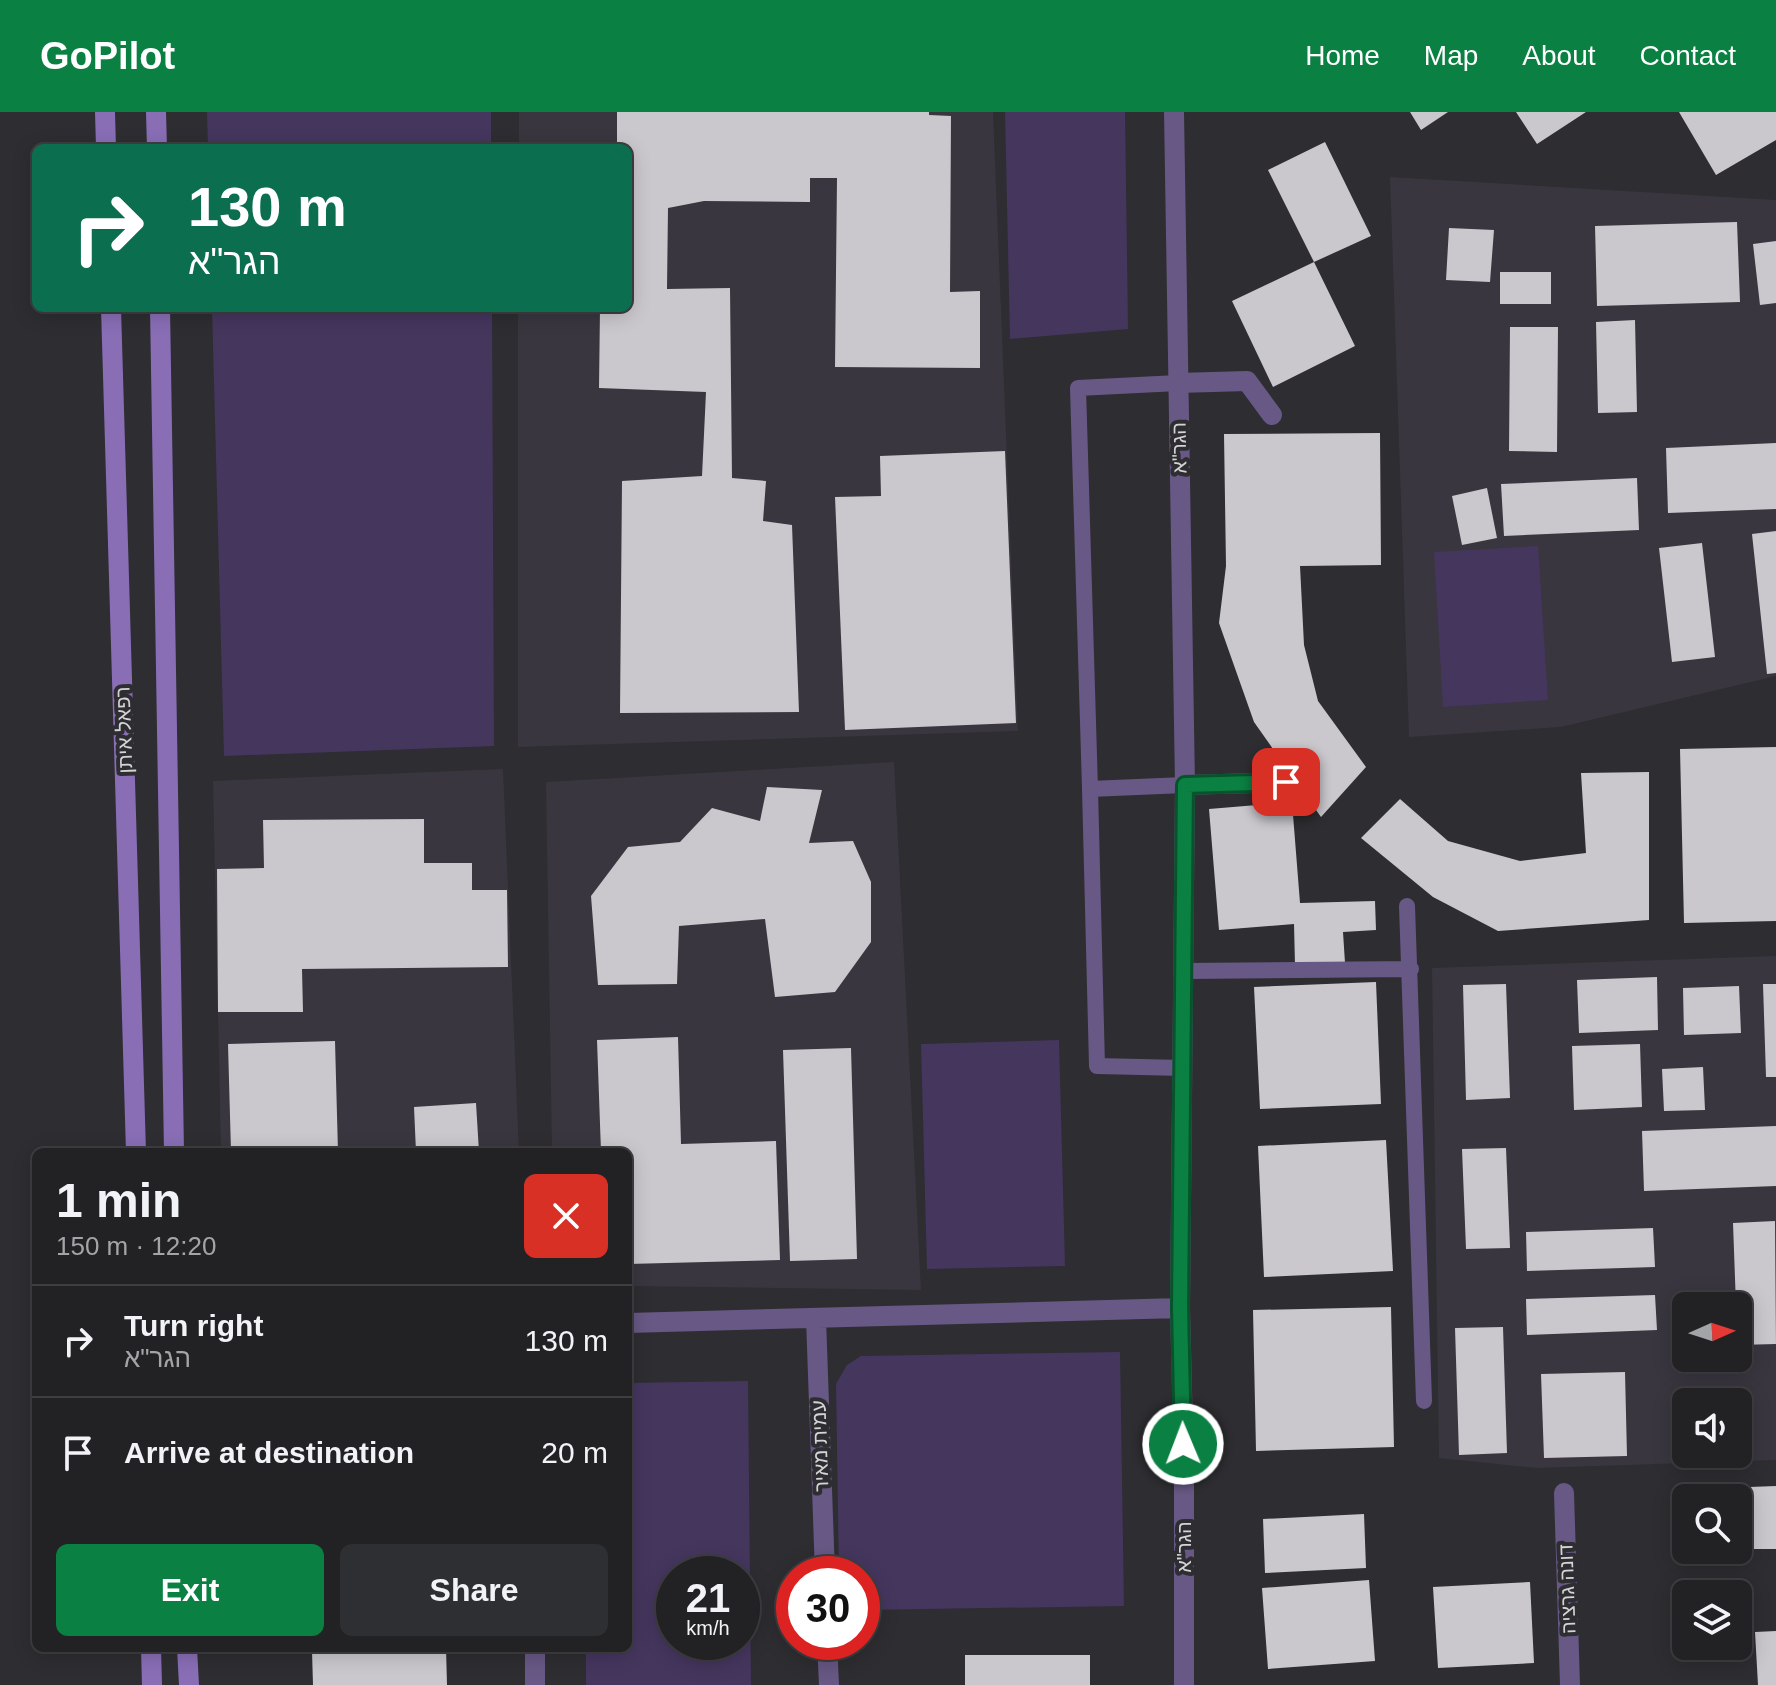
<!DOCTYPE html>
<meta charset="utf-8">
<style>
body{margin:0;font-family:Helvetica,"Noto Sans Hebrew",sans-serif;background:#2e2f32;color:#f1f3f6;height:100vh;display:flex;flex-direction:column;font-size:30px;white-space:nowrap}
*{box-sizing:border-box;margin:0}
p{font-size:26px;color:#a2a4a7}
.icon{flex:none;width:44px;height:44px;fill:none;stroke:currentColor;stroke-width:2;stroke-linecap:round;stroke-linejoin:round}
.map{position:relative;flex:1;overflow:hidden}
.drawer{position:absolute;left:32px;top:1036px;width:600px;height:504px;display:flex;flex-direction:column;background:#222225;border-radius:12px;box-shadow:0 4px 20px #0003,0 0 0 2px #3f3f42}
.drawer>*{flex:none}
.banner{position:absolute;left:32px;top:32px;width:600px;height:168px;border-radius:12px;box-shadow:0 4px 20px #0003,0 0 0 2px #3f3f42;background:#0b6e4f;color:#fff;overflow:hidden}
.needle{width:52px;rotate:87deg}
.controls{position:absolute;left:1672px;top:1180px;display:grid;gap:16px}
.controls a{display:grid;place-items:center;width:80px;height:80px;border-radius:12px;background:#222225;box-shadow:0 4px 20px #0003,0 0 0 2px #3f3f42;font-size:40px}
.speed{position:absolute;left:656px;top:1444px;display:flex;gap:16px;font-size:40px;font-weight:700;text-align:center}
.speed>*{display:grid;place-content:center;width:104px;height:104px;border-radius:50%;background:#222225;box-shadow:0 4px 20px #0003,0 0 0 2px #3f3f42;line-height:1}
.speed small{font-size:20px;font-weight:400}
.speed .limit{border:12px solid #d22;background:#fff;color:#111}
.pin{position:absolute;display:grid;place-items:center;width:68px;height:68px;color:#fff;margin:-34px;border-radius:16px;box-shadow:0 4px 12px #0006}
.me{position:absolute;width:88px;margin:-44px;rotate:359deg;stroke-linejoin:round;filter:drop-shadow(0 0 6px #0008)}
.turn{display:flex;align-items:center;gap:28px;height:168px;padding:0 24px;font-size:36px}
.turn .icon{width:104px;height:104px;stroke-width:2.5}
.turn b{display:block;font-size:56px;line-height:68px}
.round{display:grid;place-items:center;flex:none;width:84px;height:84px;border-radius:12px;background:#2e2f32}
.head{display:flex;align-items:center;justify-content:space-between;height:136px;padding:0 24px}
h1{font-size:48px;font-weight:700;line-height:60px}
.cta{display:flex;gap:16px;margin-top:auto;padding:16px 24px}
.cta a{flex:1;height:92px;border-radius:12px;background:#0b8043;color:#fff;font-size:32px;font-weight:700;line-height:92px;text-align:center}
.cta a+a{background:#2e2f32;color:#f1f3f6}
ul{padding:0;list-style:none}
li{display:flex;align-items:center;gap:24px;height:112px;padding:0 24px;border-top:2px solid #3f3f42}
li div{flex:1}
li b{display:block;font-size:30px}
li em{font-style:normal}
header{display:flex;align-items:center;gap:48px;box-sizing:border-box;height:112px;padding:0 40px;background:#0b8043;color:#fff}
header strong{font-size:38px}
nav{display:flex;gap:44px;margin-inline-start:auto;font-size:28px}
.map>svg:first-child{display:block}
.built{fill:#39363f;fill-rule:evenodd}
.green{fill:#45365e;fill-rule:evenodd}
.building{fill:#cac8cd}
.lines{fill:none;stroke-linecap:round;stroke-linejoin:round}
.service{stroke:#685885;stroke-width:16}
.minor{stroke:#685885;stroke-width:20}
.secondary{stroke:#896eb6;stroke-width:20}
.route-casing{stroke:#07532c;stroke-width:20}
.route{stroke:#0b8043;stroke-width:14}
.labels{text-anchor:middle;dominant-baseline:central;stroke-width:8;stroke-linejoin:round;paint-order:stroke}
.street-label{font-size:20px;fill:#d4d3d5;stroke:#2e2d31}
</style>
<header>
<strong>GoPilot</strong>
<nav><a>Home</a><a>Map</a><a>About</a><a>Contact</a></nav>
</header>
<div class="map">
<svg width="1776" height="1573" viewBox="0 0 1776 1573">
<rect width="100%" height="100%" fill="#2e2d31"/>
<path class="built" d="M519,0H993L1018,619L518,635V196H628V36H519Z
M1390,65L1776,88V564L1561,615L1409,625Z
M894,650L921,1178L628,1174V1040H552L546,670Z
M503,657L519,1040H221L213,669Z
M1776,844V1348L1537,1356L1439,1346L1432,856ZM1686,1194H1738V1246H1686ZM1686,1290H1738V1342H1686Z"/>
<path class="green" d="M207,0H491V36H208Z
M1005,0H1125L1128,217L1010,227Z
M212,196H492L494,634L224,644Z
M1538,434L1548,588L1443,595L1434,440Z
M1059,928L1065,1154L927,1157L921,932Z
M1120,1240L1124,1494L862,1498V1462H839L836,1272L847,1253L861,1244Z
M748,1269L751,1573H586V1536H628V1271ZM742,1462V1530H674V1462Z"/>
<path class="building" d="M617,0H929V3L951,4L950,180L980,179V256L835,255L837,66H810V90L704,89L668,96L667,177L730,176L732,366L766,369L763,409L792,413L799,600L620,601L622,369L702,364L706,280L599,276L600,196H628V36H592V34L617,32Z
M1410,0H1448L1421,18Z
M1516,0H1586L1537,32Z
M1679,0H1776V28L1716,63Z
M1325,30L1371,124L1314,150L1268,58Z
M1737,110L1740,190L1597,194L1595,114Z
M1449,116L1494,118L1490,170L1446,168Z
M1776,129V191L1760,193L1753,132Z
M1314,150L1355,234L1273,275L1232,189Z
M1500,160H1551V192H1500Z
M1635,208L1637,300L1598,301L1596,210Z
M1510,215H1558L1557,340L1509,339Z
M1380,321L1381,453L1300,454L1304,533L1318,589L1366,655L1321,705L1254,610L1219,511L1226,454L1224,322Z
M1776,331V397L1668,401L1666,336Z
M1005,339L1016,611L845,618L835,385L881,384L880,344Z
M1637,366L1639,418L1504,424L1501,372Z
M1487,376L1497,426L1462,433L1452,384Z
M1776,419V561L1767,562L1752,422Z
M1702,431L1715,545L1672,550L1659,436Z
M1776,635V809L1684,811L1680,637Z
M1649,660V808L1498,819L1433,785L1361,726L1400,687L1448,729L1520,749L1586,741L1581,661Z
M767,675L822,678L809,731L853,729L871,770V830L835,880L775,885L765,807L679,814L677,872L598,873L591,784L628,735L680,730L712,696L760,709Z
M1292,690L1300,791L1375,789L1376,818L1343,820L1345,851L1295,853L1294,812L1219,818L1209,697Z
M424,707V751H472V778H507L508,855L302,857L303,900H218L217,757L264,756L263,708Z
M1657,865L1658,918L1579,921L1577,868Z
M1376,870L1381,992L1260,997L1254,875Z
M1506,872L1510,986L1466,988L1463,873Z
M1763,872H1776V965H1766Z
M1739,874L1741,921L1684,923L1683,876Z
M678,925L681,1032L776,1029L780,1148L628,1152V1040H601L597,928Z
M335,929L338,1040H231L228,932Z
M1640,932L1642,995L1574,998L1572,934Z
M851,936L857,1147L790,1149L783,938Z
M1703,955L1705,998L1664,999L1662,957Z
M476,991L479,1040H416L414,995Z
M1776,1014V1074L1644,1079L1642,1019Z
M1386,1028L1393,1159L1264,1165L1258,1034Z
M1506,1036L1510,1136L1466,1137L1462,1037Z
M1775,1109L1776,1232L1738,1233V1194H1736L1733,1111Z
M1653,1116L1655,1155L1527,1159L1526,1120Z
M1655,1183L1657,1218L1527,1223L1526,1187Z
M1391,1195L1394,1335L1256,1339L1253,1198Z
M1503,1215L1507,1341L1459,1343L1455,1216Z
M1625,1260L1627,1344L1544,1346L1541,1262Z
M1674,1292H1686V1342H1706V1345L1675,1346Z
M1776,1374V1437H1751L1749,1375Z
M1364,1402L1366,1456L1265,1461L1263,1407Z
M1369,1468L1375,1549L1268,1557L1262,1476Z
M1530,1470L1534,1551L1438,1556L1433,1475Z
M1776,1519V1573H1758L1755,1520Z
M446,1536L447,1573H313L312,1539Z
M965,1543H1090V1573H965Z"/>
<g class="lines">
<path class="service" d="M1090,677L1078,276L1178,271
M1407,794L1424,1289
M1184,859L1411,857
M1183,956L1097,954L1090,677L1185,673"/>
<path class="minor" d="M1174,0L1185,673L1180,1196L1184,1359V1573
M1178,271L1247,269L1272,303
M1185,673L1286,670
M816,1206L825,1462
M628,1211L1180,1196
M1564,1381L1570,1573
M827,1530L829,1573
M535,1573V1536"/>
<path class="secondary" d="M105,0L106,36
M156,0L157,36
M111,196L136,1040
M160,196L174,1040
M151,1536L152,1573
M187,1536L189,1573"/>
</g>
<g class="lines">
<defs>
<path id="route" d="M1183,1332L1180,1196L1185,673L1286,670"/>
</defs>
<use href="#route" class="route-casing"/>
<use href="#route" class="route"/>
</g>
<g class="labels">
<g class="street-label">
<text transform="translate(1179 336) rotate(-91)">הגר"א</text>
<text transform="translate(124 618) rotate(-92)">רפאל איתן</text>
<text transform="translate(820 1334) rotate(-92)">עמית מאיר</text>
<text transform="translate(1184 1435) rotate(-90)">הגר"א</text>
<text transform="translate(1567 1477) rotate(-92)">דונה גרציה</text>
</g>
</g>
</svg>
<div class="controls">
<a><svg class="needle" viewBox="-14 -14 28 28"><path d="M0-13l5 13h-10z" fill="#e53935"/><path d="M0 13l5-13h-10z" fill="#a2a4a7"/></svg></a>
<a><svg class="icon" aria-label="sound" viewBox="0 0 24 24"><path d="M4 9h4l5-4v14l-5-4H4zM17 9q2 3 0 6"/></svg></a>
<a><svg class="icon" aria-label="search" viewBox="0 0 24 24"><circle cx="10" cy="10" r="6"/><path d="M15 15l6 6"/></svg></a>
<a><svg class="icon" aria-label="layers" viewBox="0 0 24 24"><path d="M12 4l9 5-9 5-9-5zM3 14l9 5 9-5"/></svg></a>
</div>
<div class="speed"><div>21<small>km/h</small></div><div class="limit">30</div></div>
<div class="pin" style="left:1286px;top:670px;background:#d93025"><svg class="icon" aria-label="arrive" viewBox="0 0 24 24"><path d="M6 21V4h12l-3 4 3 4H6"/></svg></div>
<svg class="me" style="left:1183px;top:1332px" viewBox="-20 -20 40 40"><circle r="17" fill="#0b8043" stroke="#fff" stroke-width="3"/><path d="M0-11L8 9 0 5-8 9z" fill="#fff"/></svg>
<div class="banner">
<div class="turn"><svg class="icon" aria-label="right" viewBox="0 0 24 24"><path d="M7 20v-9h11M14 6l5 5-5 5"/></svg><div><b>130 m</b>הגר&quot;א</div></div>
</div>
<section class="drawer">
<div class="head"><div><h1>1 min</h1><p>150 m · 12:20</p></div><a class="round" style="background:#d93025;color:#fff"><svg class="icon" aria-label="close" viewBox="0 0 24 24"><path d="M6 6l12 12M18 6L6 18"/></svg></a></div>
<ul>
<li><svg class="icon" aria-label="right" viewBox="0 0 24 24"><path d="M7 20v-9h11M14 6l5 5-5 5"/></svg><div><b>Turn right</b><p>הגר&quot;א</p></div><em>130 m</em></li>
<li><svg class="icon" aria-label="arrive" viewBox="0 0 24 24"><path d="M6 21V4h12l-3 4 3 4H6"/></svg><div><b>Arrive at destination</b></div><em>20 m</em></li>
</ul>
<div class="cta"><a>Exit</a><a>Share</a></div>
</section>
</div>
